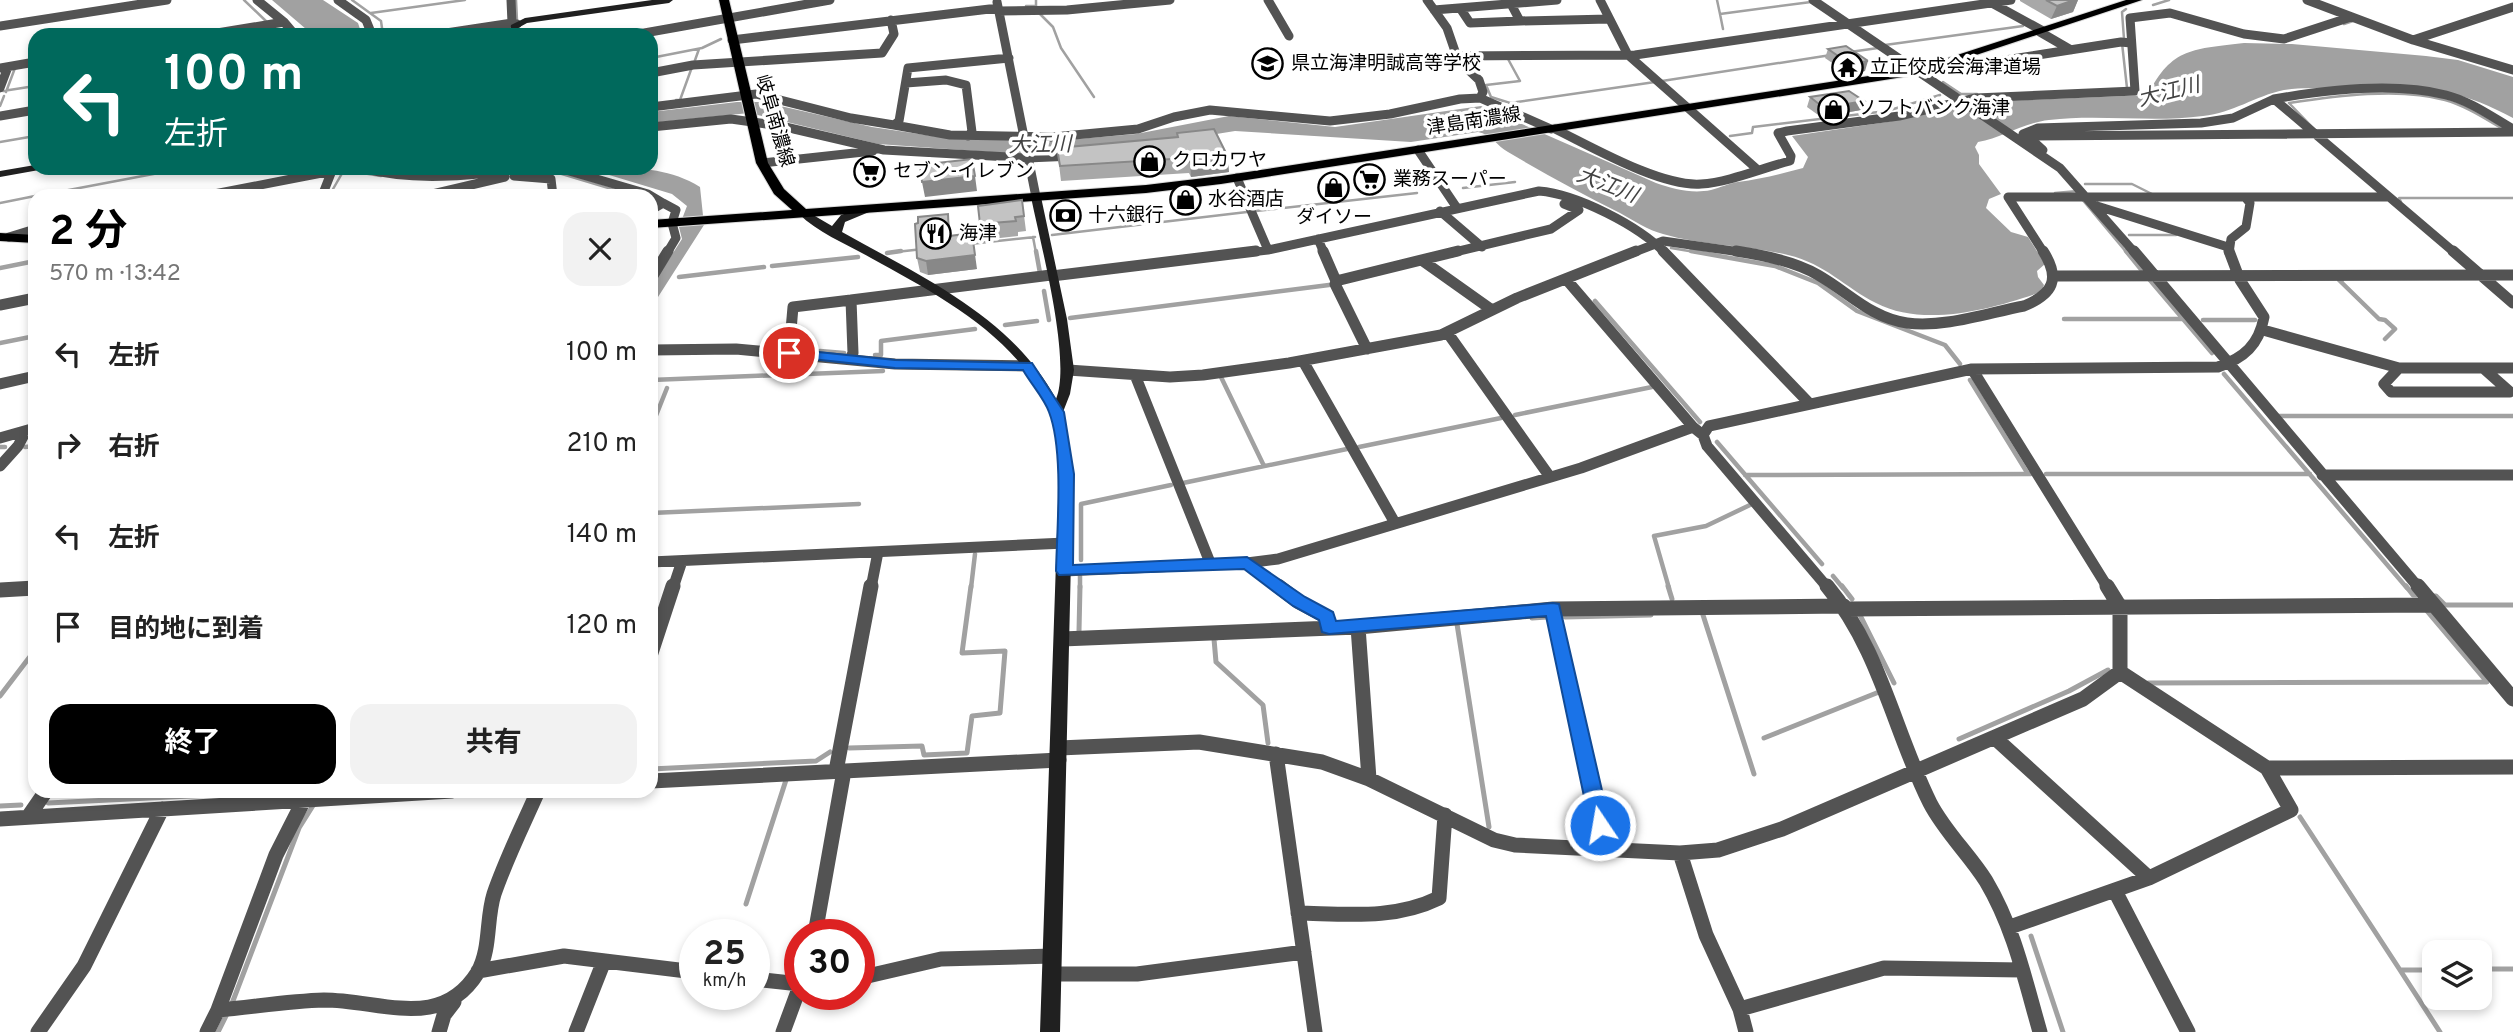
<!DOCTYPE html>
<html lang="ja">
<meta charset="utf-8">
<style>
body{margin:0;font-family:Overpass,"Noto Sans JP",sans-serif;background:#f2f2f2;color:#222;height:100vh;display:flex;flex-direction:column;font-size:26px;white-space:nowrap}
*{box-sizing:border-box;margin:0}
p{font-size:23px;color:#767676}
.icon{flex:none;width:38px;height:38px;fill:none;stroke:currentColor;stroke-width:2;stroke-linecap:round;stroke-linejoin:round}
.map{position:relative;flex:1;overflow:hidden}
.side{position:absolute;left:28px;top:189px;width:630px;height:609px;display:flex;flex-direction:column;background:#fff;border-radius:21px;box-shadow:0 4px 10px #0003}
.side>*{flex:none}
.guide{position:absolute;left:28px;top:28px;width:630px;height:147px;border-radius:21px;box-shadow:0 4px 10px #0003;background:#00695c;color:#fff;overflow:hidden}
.buttons{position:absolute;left:2422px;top:940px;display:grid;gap:14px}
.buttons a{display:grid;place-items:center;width:70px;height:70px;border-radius:14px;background:#fff;box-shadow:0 4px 10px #0003;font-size:35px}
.speed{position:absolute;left:679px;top:919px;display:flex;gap:14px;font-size:35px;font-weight:700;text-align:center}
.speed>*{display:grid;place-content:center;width:91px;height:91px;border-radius:50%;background:#fff;box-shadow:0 4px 10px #0003;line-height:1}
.speed small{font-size:18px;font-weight:400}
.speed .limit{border:10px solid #d22;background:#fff;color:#111}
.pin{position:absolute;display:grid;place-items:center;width:60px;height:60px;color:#fff;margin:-30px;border:4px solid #fff;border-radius:50%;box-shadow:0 2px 7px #0007}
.me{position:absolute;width:77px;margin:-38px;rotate:348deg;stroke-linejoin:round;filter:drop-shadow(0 0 5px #0008)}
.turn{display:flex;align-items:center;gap:24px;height:147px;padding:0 21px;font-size:32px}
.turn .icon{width:91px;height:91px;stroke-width:2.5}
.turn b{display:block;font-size:49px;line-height:60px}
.round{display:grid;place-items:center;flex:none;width:74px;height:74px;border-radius:21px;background:#f2f2f2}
.summary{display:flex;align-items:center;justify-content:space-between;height:119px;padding:0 21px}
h1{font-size:42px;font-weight:700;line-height:52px;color:#000}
.cta{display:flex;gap:14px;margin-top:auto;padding:14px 21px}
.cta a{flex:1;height:80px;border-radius:21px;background:#000;color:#fff;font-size:28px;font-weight:700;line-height:80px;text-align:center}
.cta a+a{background:#f2f2f2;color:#222}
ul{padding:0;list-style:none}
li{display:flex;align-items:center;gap:21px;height:91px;padding:0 21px}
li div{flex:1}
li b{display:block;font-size:26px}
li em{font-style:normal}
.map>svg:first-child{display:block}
.water{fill:#a1a1a1}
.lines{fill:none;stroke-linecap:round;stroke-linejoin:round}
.stream-far2{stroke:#a1a1a1;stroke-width:2.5}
.stream-far1{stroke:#a1a1a1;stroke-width:4.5}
.stream{stroke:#a1a1a1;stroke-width:5}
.primary-casing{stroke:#dbdbdb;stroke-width:2}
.street-far2{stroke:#535353;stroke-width:9}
.street-far1{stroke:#535353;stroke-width:11}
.street{stroke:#535353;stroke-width:15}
.secondary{fill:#202020;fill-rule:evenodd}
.primary{fill:#000;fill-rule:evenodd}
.wall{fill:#a8a8a8}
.shaded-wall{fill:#888}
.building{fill:#c3c3c3;stroke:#888;stroke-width:2}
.route{fill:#1a73e8;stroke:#114b97;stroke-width:2}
.labels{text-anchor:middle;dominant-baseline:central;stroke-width:7;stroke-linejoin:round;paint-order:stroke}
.far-poi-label{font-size:19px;fill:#000;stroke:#fff;text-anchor:start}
.far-street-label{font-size:19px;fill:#000;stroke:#fff}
.far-water-label{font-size:21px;font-style:italic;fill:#424242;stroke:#fff}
</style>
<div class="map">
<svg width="2513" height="1032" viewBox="0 0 2513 1032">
<rect width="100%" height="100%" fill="#fff"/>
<path class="water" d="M272,0H323L358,23L362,35H313Z
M2244,43L2292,44L2426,56L2458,60L2513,77V118C2448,83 2414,87 2343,89C2324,89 2303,87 2284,90C2255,96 2233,113 2203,116C2152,123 2100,114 2049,120C2023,123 2002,138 1978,142L1975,147L1979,155V164L2001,194L1989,199L1986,208L2011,232L2028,237L2045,264L2037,271L2038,277L2044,285L2041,292C1992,309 1924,328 1876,303C1844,287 1826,264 1788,255C1747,245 1703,246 1663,234C1648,230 1634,221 1620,213C1582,194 1545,174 1508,152C1497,146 1491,134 1478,132L1411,142L1235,131L1105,152L1019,154L878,144L749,113L651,123V112L737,102H763L872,127L946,138L1053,141L1136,134L1229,116L1335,127L1481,106L1656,183C1674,189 1692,194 1711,190C1720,188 1729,183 1738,182C1760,179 1781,174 1803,168L1808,157L1792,136L1887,122L1979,102L2148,95C2171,47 2195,49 2244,43Z
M586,168C626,168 664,165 700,187L704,225L651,308V287L682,239L679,227L687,206L672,194Z"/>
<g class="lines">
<path class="stream-far2" d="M244,0L268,23
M352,0L381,21L383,35
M516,0L517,20
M1717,0L1720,14
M2153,5L2169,0
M1026,6H1036V0
M1037,11L1053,27L1061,48L1094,97
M371,13L465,0
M2344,24L2356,20
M273,27L282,35
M1723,29L1720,14L1811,2
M191,35L204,33
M2121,40L2124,39L2122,12L2126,9
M2122,43L2127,88L2122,89
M1885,45L2023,26
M1850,52L1878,48
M651,58L702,48L721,39
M1508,59L1520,81L1486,85L1491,97L1510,103L1655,82
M694,63L699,49
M1662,81L1831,55
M1943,82L1961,94H1977
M3,91L35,86
M6,92L15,68
M676,100H680L692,67
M0,106L4,96
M2315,130L2289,103C2335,96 2400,87 2445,100C2466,106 2484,118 2503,129
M1730,136L1752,133L1753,127L1887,111L1940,95
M0,142L35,136
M344,170L381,176
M525,171L542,168L635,196
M2085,184H2132L2152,194
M1463,188L1515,182
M2055,193L2078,191
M37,196L185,168
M329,196L344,170
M2081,198L2127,253
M2401,202L2399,198H2513
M0,203L35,196
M1256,211L1417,193
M1052,235L1247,212
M2129,235H2176
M1033,237L1036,253
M970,244L1035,237
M1671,248L1701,253
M887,253L923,249"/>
<path class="stream-far1" d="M1036,251L1040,273
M1691,251L1775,266L1818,283L1857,311L1945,345L1960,364
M2126,251L2144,273
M887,253L901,251
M772,266L858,257
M0,268L35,261
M679,277L764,267
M2149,279L2212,353
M2342,280H2339L2379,319L2385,320L2395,329L2385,339
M1044,291L1049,320
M1595,301L1700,422
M1070,318L1329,285
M2064,319H2183
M2203,320H2255
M1005,325L1037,321
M654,337L652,345L656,346
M0,343L35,336
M820,351L844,353
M875,355H881V341L975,329
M2224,374L2407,588
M1221,377L1264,466
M651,380L883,371
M1970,380L2028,474
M1515,415L1652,387
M2278,416H2513
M651,428L667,388
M1717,442L1822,564
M0,447H5
M25,447L35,446
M1359,447L1501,418
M2046,474H2310
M1745,475L2031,474
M1183,483L1347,449
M651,513L859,504
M1081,560V504L1171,485
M1833,576L1843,588
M971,588L975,554
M1080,588V576
M1669,588L1654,536L1706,526L1750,505"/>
<path class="stream" d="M1668,586L1672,599
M1842,586L1852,599
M2406,586L2413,595H2417
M2431,596H2436L2445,605H2513
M1859,613L1894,683
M1703,615L1754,774
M1565,617L1651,615
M1532,618L1547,617
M1457,624L1489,827
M1079,631L1080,586
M1217,638L1214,639L1216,662L1263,705L1268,743
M2148,683L2487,682L2427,611
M0,696L35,650
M1764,738L1879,692
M1959,739L2069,691L2108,670
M849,748L922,746L924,755L967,753L972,716L1000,713L1005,651L962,653L971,586
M651,769L816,761L830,752
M48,803L270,792
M0,806L21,805
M2300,817L2400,970
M746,904L786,780
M2031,936L2063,1032
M2480,969H2513
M2434,970H2400L2440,1032
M231,1006L299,828L314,804
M218,1032L227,1014"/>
<defs>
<path id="primary" d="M719,0H729L768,163L784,189L806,209L1146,185L1221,176L1914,69L2126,0H2142L1916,75L1221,184L1146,193L651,228V220L792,210L774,194L756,163Z
M0,233L35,235V243L0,241Z"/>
</defs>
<use href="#primary" class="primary-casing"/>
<path class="street-far2" d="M257,0L284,22L295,35
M338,0L366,20L372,35
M511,0L512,23L517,24
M1268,0L1289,36
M1427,0L1447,28L1458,60L1479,80L1483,92L1480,98L1551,129
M1600,0L1628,55L1758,170
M1813,0L2060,168L2135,253
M2307,0L2413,40L2513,7
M997,2L1036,197
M1990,2L2043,31
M1511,4L1520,21L1609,19
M1460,8L1470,23L1520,21
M1434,10L1557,0
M998,11L1067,10L1170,0
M0,26L167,0
M2040,32L2071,50
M205,35L284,22
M433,35L512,23
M633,35L830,0
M732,40L998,8
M2413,40L2513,70
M1456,56L1635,55L2011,0
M1009,58L908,68L899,121L894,125L950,135L1053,137L1138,129L1174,117L1210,110L1330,121L1390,114L1460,99L1480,98
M1952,62L1973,65L2121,42L2131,43
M0,68L35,62
M651,73L693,65L882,53L894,34L891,20
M906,83L946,80L966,85L972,132L968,136
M0,88L8,67
M651,107L756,94L851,118L894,125
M0,116L35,110
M651,127L731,119L781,126L884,150L1027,158L1074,156
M1555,129C1592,147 1661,187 1701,184C1730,182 1762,168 1790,161L1791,156L1778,133L1787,131L1899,116L1976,98L2135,91L2130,18L2170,13L2244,34L2284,39L2351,17
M2032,140L2023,134L2038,128L2201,123L2233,118L2274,99
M1418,150L1457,208
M2043,150L2032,140L2034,136L2513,132
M762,163L873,151
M361,168C414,182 471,176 525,168
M559,168L648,194L663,203L651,210
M514,176L551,179L553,196
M1237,178L1268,250
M204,196L332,171
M322,196L333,168
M424,196L505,177
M663,203L676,210L672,223L676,238L667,253
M2097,206L2228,247
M1440,211L1482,247
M9,237L35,229
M1318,239L1324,253
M1241,253L1268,250L1539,191C1577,194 1639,226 1665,253
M1451,253L1551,229L1579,210L1564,204
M1632,253L1663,241L1747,253
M2044,253L2008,197H2389
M2229,253L2231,239L2246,227L2250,203L2245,197
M2455,253L2274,99C2325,90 2395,82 2446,95C2470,101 2492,117 2513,129"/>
<path class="street-far1" d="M1323,251L1336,281L1458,251
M1663,251L1810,404
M1736,251C1763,255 1794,261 1818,275C1848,292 1871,318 1907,323C1944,328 1987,313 2024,306C2053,294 2061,279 2043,251
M2134,251L2419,588
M2453,251L2513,303
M1423,261L1492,310
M1052,276L1256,251
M2054,276L2513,275
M651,279L668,251
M1566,279L1693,427L1703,435L1707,446L1828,588
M1336,281L1335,284L1367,349
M851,300L1051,275
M0,305L35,298
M2263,330L2399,368H2513
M1447,332L1550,477
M651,350L736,349L895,364L1027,366
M789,353L793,307L851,300L853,353L850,359
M1303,361L1395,523
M2399,368L2384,384L2391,392H2510L2483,368
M1972,369L2108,588
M1068,370L1170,377L1203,375L1289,363L1441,335L1517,298L1636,251
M1135,375L1211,565
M0,384L35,376
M1703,435L1709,426L1972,369L2218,367C2244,358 2259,345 2264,317L2240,280L2229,251
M0,438L35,428
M0,466L18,446L26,431
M2322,475H2513
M651,562L1065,543
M1247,563L1281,588
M1064,571L1247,563L1278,559L1581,468L1693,427
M31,588H35
M673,588L682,561
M871,588L878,552"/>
<path class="street" d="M1278,586L1299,602L1327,617L1329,628
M1827,586C1880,649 1894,731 1930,803C1945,832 1969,854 1986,881C2014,928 2025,980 2040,1032
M2418,586L2513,699
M0,590L35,588
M1553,609L1606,851
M1846,609L2432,605
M1358,627L1369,779
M1062,639L1358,627L1553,609L1844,606
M651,653L673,586
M1995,738L2149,878
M1059,748L1199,742L1322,762L1369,779L1494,840L1515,845L1680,853L1718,850L1782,829L2083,699L2120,672V607L2107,586
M1276,754L1315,1032
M2267,768L2513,767
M836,771L871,586
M651,781L1059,760
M28,817L46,791
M0,819L452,791
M1680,853L1706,935L1740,1009
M2115,891L2188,1032
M1298,913C1347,914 1394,920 1439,898L1445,815
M2010,927L2149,878L2291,810L2267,768L2120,672
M815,934L844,771
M478,971L564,956L695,972
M1053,974H1137L1304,952
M859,978L941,959L1053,956
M754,979L800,984
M218,1010L276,855L307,794
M38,1032L84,966L162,809
M207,1032L218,1010C253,1007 289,1001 324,1000C381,1000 441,1032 478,972C491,948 486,919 494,894C506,859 523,825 538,791
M439,1032L444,1015L454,1002
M576,1032L604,961
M783,1032L800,986
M1746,1032L1740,1009L1884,968L2022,970"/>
<path class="secondary" d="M652,0H673L669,3L527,23L518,28V35H510L511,25L525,18Z
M35,165V168H40L39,170L0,177V171Z
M1036,194L1041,197L1067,319L1074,370L1070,394L1063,412L1073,474L1060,1032H1040L1059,474C1057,454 1058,430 1050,411C1018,336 938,295 871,258C847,244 818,233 799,214L800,212H808L832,226L841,215L865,207L869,208V212L845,222L842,232C920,276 1011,316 1056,399C1072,361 1040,242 1031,197Z"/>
<use href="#primary" class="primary"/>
</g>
<path class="wall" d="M2020,0H2078L2073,12L2051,19L2020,1Z
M1828,49L1865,71L1848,74L1825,58Z
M1810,97L1864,101L1861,110L1821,117L1807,107Z
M1177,133L1229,172L1191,177L1189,173L1061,181L1057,148L1177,137Z
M1022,200L1026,231L1018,232V236L982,240L980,224Z
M948,214L951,235L977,269L928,275L920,272L917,258L918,223Z"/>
<path class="shaded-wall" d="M2074,0H2078L2073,12L2051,19L2057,6Z
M1868,61L1865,71L1848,74L1850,64Z
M1864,101L1861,110L1821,117L1824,108Z
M1228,157L1229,172L1191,177L1190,162Z
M975,176L977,191L925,197L922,182Z
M972,233L977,269L928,275L926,261Z"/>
<path class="building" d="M2046,0H2074L2057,6Z
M1846,46L1868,61L1850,64L1828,49Z
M1849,91L1864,101L1824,108L1810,97Z
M1214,129L1228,157L1190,162L1188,158L1060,166L1057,148L1178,137L1177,133Z
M972,159L975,176L922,182L920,165Z
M1022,200L1024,216L1015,217L1016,221L980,224L978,206Z
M948,214L949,236L972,233L975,255L926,261L917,258L915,224L918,223V217Z"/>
<path class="route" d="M789,349L895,360L1032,363L1064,412L1074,474L1073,565L1247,557L1305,597L1333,612L1336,621L1553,603L1559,604L1610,825L1607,831L1600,833L1593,831L1590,825L1546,616L1329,634L1322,632L1319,620L1293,606L1244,569L1059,575L1056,571C1057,528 1064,451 1049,412C1044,398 1031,384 1023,370L895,368L784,356V350Z"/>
<defs>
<symbol id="school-ring" viewBox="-11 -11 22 22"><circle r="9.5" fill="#fff" stroke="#000" stroke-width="1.5"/><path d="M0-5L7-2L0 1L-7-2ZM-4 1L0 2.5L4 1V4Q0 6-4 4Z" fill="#000"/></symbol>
<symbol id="temple-ring" viewBox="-11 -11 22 22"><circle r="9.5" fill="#fff" stroke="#000" stroke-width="1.5"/><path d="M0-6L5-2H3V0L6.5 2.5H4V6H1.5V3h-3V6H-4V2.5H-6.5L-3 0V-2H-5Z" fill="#000"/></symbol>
<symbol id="shop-ring" viewBox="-11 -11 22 22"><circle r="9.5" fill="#fff" stroke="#000" stroke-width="1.5"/><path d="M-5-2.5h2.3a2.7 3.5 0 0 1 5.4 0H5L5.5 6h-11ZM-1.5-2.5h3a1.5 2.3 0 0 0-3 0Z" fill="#000"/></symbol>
<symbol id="supermarket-ring" viewBox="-11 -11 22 22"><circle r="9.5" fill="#fff" stroke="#000" stroke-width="1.5"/><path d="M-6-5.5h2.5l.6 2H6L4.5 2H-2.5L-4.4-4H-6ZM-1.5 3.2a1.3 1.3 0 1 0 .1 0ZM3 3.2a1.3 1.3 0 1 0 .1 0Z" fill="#000"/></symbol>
<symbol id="bank-ring" viewBox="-11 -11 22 22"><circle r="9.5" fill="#fff" stroke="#000" stroke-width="1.5"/><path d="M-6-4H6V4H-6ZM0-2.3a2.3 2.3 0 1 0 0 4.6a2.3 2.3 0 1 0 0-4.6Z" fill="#000"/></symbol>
<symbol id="restaurant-ring" viewBox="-11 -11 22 22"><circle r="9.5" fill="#fff" stroke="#000" stroke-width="1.5"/><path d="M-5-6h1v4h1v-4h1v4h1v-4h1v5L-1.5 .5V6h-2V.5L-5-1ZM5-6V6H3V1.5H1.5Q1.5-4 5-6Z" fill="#000"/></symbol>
</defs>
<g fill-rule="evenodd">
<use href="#school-ring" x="1250" y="46" width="35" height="35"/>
<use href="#temple-ring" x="1830" y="50" width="35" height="35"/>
<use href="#shop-ring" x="1816" y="92" width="35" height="35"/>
<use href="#shop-ring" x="1132" y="144" width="35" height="35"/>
<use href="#supermarket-ring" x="852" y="154" width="35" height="35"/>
<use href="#supermarket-ring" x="1352" y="162" width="35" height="35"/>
<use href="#shop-ring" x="1316" y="170" width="35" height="35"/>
<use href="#shop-ring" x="1168" y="182" width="35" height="35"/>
<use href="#bank-ring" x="1048" y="198" width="35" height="35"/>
<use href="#restaurant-ring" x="918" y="216" width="35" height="35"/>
</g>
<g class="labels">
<g class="far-poi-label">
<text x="1291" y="64">県立海津明誠高等学校</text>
<text x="1870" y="68">立正佼成会海津道場</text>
<text x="1857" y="109">ソフトバンク海津</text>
<text x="1172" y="161">クロカワヤ</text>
<text x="893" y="172">セブン-イレブン</text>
<text x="1393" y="180">業務スーパー</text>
<text x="1208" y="200">水谷酒店</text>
<text x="1088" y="216">十六銀行</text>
<text x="1334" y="218" text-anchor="middle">ダイソー</text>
<text x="959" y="234">海津</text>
</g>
<g class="far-street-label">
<text transform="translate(774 121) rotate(74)">岐阜南濃線</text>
<text transform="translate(1474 122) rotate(-9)">津島南濃線</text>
</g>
<g class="far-water-label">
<text transform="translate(2169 93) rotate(-14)">大江川</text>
<text transform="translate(1040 146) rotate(-1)">大江川</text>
<text transform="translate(1607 186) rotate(21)">大江川</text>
</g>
</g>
</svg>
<div class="buttons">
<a><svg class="icon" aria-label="layers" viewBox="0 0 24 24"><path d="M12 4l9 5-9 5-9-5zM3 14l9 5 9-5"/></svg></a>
</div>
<div class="speed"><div>25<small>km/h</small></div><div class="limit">30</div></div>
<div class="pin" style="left:789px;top:353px;background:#d93025"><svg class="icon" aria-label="arrive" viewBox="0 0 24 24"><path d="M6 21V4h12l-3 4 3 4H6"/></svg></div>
<svg class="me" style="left:1600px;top:825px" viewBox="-20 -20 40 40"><circle r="17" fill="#1a73e8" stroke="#fff" stroke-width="3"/><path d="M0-11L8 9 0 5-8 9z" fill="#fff"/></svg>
<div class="guide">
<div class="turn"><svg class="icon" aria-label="left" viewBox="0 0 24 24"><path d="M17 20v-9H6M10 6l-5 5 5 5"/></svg><div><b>100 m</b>左折</div></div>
</div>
<section class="side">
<div class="summary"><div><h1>2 分</h1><p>570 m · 13:42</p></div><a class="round"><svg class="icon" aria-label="close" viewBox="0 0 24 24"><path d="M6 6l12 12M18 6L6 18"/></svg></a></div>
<ul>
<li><svg class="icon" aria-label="left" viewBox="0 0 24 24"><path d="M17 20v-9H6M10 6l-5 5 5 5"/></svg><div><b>左折</b></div><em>100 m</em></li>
<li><svg class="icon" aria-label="right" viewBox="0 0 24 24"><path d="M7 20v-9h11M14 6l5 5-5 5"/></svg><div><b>右折</b></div><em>210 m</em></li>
<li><svg class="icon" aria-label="left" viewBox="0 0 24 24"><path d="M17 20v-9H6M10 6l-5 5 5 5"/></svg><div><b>左折</b></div><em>140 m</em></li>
<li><svg class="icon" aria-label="arrive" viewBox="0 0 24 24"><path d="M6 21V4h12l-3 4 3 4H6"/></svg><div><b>目的地に到着</b></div><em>120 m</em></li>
</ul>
<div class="cta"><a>終了</a><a>共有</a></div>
</section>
</div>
